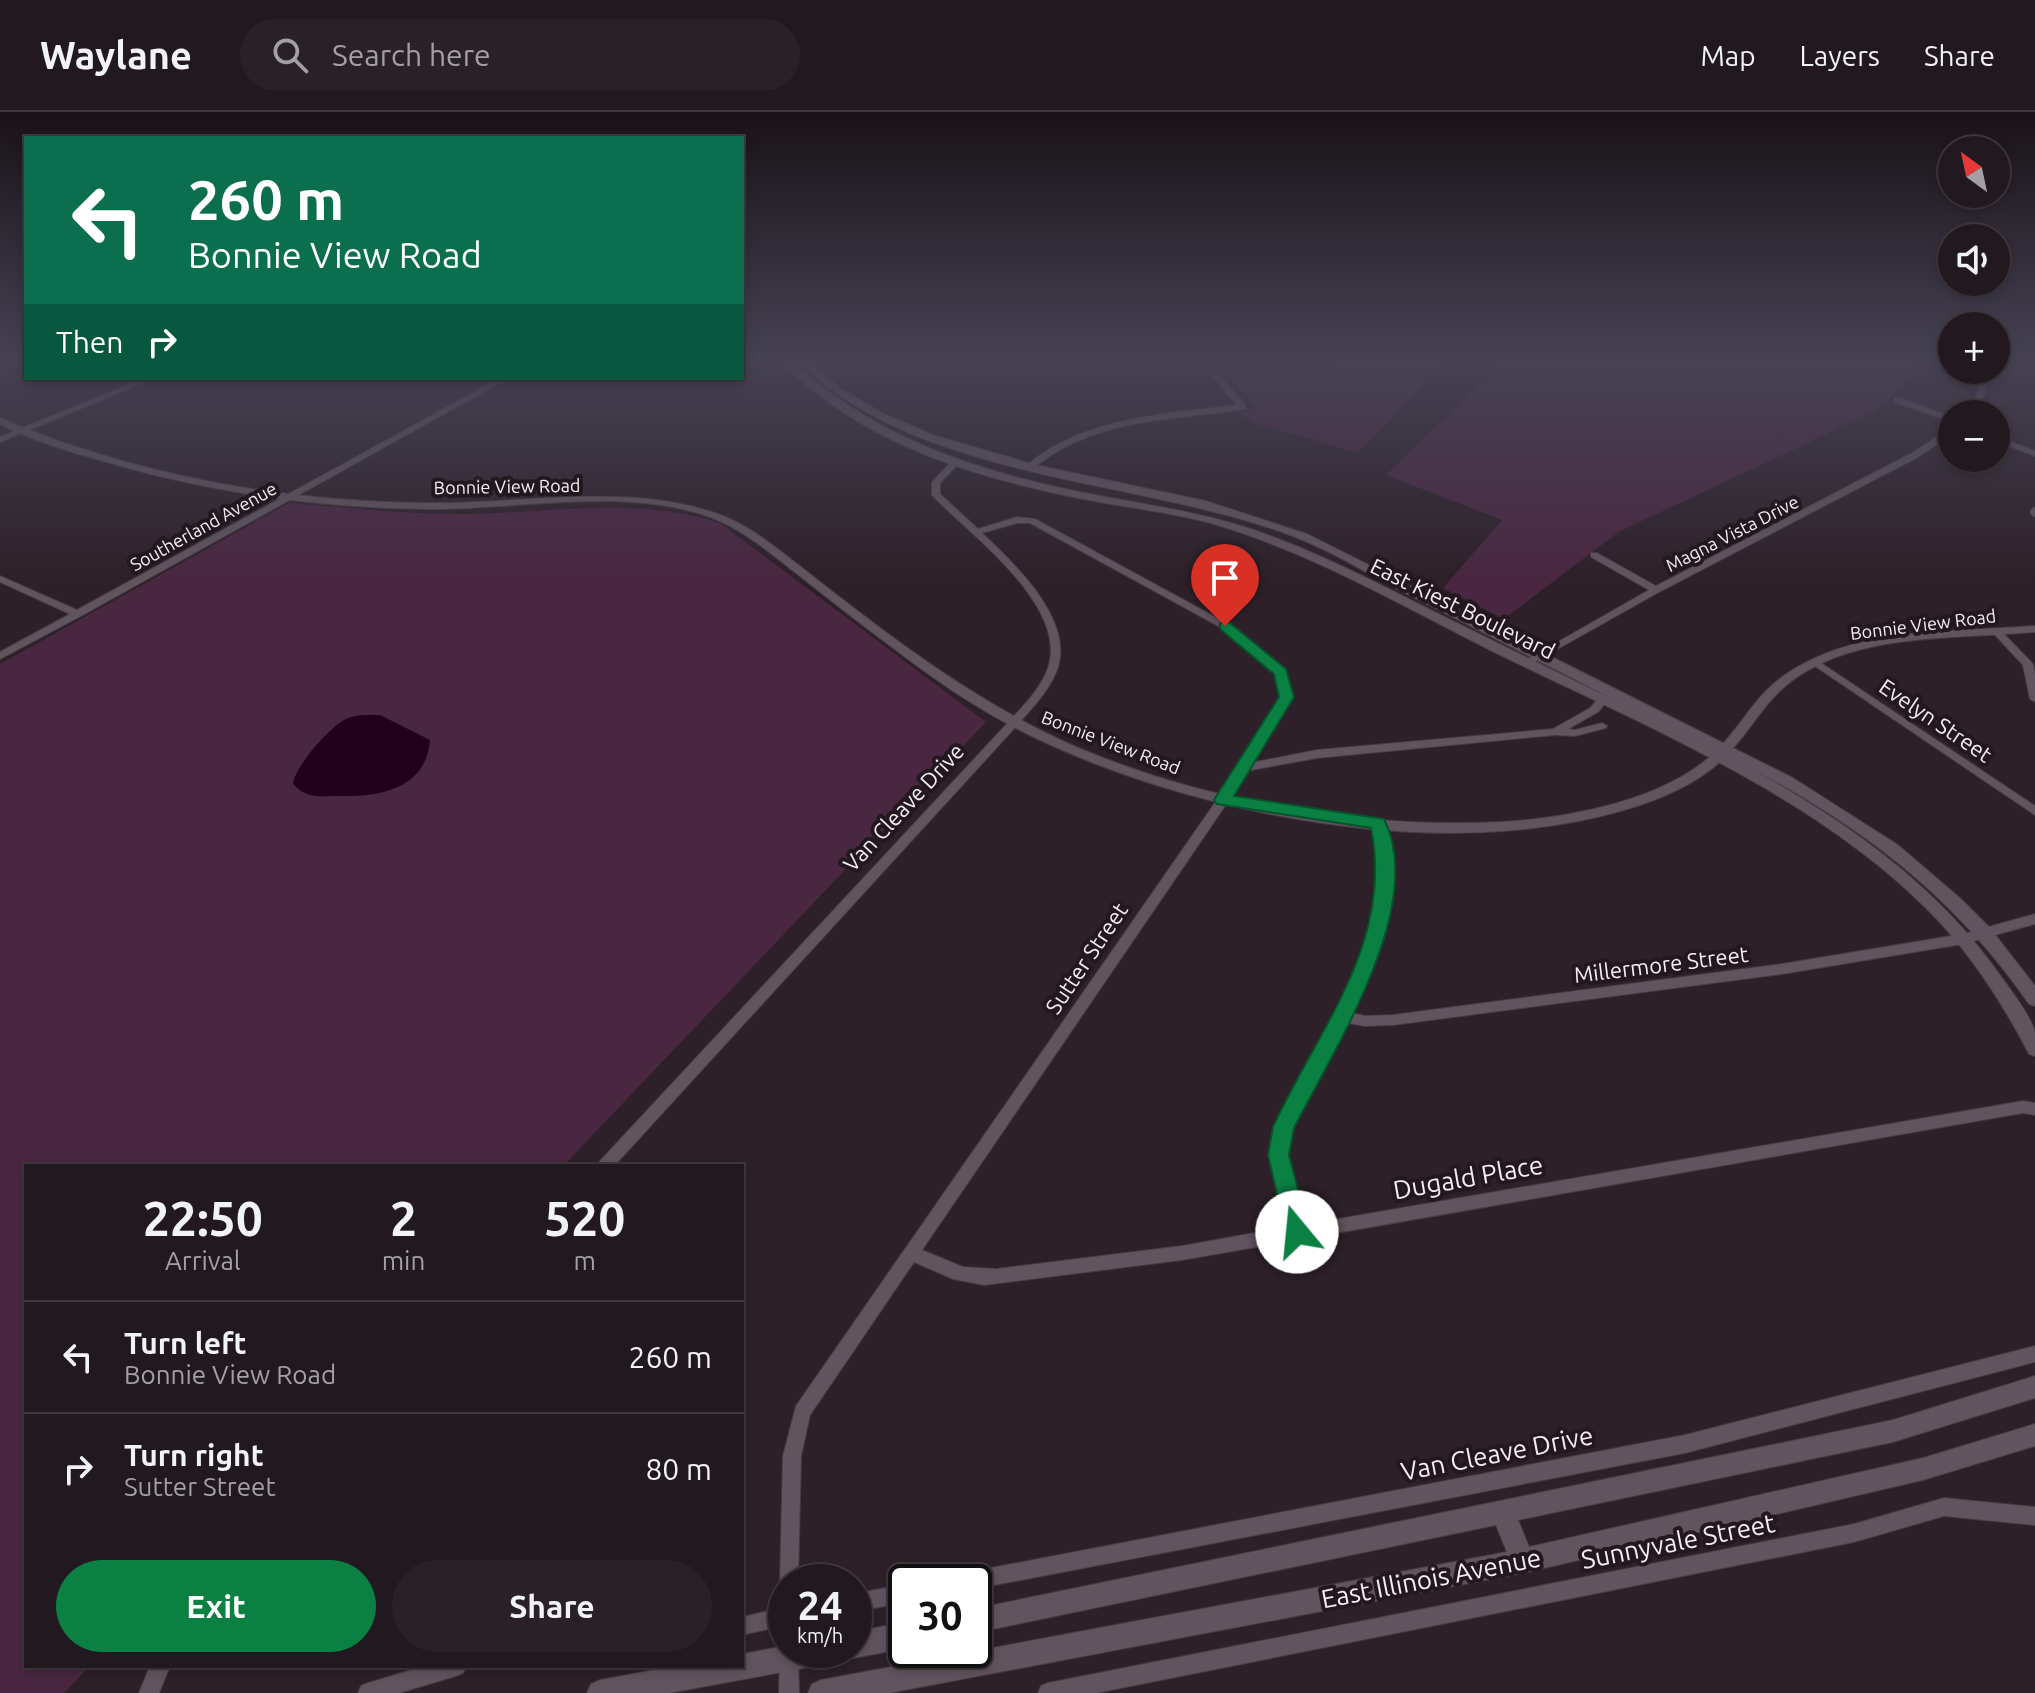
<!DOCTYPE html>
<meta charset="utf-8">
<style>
body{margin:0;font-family:Ubuntu,sans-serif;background:#2a2128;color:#f1f3f6;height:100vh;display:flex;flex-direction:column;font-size:30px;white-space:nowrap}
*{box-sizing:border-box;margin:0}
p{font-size:26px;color:#a2a0a4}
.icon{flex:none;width:44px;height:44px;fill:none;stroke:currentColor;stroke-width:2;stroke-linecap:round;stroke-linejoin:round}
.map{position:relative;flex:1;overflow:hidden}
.drawer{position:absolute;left:24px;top:1052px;width:720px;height:504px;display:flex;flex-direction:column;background:#22181f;border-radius:0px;box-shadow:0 4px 12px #0003,0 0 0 2px #3f373d}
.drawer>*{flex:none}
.banner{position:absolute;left:24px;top:24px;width:720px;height:244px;border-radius:0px;box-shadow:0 4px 12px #0003,0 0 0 2px #3f373d;background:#0b6e4f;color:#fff;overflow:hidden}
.needle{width:52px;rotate:327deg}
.tools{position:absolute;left:1938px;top:24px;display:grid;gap:16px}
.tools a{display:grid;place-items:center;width:72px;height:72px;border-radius:50%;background:#22181f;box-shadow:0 4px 12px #0003,0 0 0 2px #3f373d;font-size:40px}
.speed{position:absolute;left:768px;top:1452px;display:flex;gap:16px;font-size:40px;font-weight:700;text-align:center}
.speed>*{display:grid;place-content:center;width:104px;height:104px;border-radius:50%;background:#22181f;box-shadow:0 4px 12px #0003,0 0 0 2px #3f373d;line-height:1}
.speed small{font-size:20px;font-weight:400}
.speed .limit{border:4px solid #111;border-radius:12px;background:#fff;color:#111}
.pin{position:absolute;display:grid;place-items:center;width:68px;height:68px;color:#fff;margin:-82px -34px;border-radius:50% 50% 50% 0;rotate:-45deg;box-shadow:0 0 8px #0007}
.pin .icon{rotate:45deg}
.me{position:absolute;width:88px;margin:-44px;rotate:343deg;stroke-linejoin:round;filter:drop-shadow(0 0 6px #0008)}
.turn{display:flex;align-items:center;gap:28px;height:168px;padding:0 32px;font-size:36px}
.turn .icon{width:104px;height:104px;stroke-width:2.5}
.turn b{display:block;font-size:56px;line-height:68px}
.then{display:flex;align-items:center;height:76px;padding:0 32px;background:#0003;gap:16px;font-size:30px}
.eta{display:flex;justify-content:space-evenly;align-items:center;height:136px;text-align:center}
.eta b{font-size:48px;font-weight:700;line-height:56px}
.button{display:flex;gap:16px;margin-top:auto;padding:16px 32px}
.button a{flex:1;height:92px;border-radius:48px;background:#0b8043;color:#fff;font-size:32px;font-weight:700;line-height:92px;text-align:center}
.button a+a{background:#2a2128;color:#f1f3f6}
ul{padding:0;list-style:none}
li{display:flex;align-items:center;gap:24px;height:112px;padding:0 32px;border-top:2px solid #3f373d}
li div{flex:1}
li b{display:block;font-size:30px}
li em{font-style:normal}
header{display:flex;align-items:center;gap:48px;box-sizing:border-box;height:112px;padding:0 40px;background:#22181f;border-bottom:2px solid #3f373d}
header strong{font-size:38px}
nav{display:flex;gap:44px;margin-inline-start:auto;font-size:28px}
.search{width:560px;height:72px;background:#2a2128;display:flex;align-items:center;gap:20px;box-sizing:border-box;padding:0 28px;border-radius:44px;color:#a2a0a4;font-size:30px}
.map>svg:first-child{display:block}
.green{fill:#492741}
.water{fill:#20001a}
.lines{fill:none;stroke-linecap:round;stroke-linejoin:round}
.minor-casing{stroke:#463b44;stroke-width:2}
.tertiary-casing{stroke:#463b44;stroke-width:2}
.secondary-casing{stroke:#463b44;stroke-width:2}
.minor{fill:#62545f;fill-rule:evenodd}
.tertiary{fill:#62545f;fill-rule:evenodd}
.secondary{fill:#62545f;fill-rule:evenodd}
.route{fill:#0b8043;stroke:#07532c;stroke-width:2}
.labels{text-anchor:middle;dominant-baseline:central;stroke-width:8;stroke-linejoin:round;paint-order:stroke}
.far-street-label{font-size:18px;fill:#f6edf3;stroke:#231720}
.street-label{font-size:22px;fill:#f6edf3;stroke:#231720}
.near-street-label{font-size:26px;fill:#f6edf3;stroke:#231720}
</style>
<header>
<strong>Waylane</strong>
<div class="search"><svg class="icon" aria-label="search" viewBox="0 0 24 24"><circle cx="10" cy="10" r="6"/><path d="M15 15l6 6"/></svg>Search here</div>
<nav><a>Map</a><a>Layers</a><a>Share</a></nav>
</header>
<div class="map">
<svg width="2035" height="1581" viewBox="0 0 2035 1581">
<rect width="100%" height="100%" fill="#2d2029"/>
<path class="green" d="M1453,245L1357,341L1251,310L1239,300L1258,296L1224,260L1206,263L1198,253L1226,256Z
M1491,245H1916L1911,267L1872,301L1620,419L1504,507L1443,476L1502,408L1386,363L1494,257L1488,254Z
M289,391C350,396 411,403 472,402C555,400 640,385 720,411L986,610L563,1054H26V1554H90L64,1581H0V552Z"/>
<path class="water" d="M380,603L430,628C426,678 378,685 339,684C320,684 306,687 293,672C295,654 332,612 348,606C358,602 369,603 380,603Z"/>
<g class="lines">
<defs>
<path id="minor" d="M1982,258H1990L1985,282L1972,302H1964L1977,282Z
M1213,262H1219L1245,293V297C1190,306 1132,306 1080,328C1062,335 1047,346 1032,357L1025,355C1081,305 1166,302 1237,293L1213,266Z
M145,266H155L0,330V325Z
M500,266H509L81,504L0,547V540L70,502L0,470V464L77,498Z
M1894,286H1900L1952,305V310L1894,290Z
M1949,317H1952V322L1918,345L1659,480L1529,553H1523L1521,551L1649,478L1591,445V441H1597L1656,474L1912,341Z
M1996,324L2035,339V344L1996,329Z
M954,347L961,349L940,371V382L978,417L1017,405L1035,407L1228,512L1284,559L1292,585L1251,651L1317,638L1553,617L1590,596L1598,587L1602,586L1607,589L1598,600L1568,617L1575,618L1602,611L1607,614L1606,616L1575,624L1555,623L1317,646L1246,659L1227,691L922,1138L963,1155L996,1157L1182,1134L1288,1115L1272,1043L1276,1015L1336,906V900L1342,895C1373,828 1390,787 1372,712L1378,708L1384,712C1388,730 1392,749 1393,768C1394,814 1372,861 1352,901L1365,904L1393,903L1782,852L1963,822L2035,802V812L1963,832L1782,862L1393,913L1365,914L1347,911L1290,1016L1286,1043L1303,1113L2023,989L2035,991V1003L2023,1001L1182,1148L984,1173L953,1167L914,1150L810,1303L801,1344L798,1470H786V1478L783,1476L780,1470L783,1344L796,1294L1219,685L1236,659V654H1239L1282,585L1276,562L1222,516L1030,411H1017L982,421C1014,451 1073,507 1058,555C1050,580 1027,601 1011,620L614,1054H598L600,1049L1003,616C1019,598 1040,579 1048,556C1069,493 969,422 932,383V370Z
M2035,395V405L2031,402V398Z
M1998,518L2001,519L2033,552L2035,562V590L2030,587L2023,553L1995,523L1993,521Z
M1815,547L2035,694V703L1812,552V548Z
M2035,1234V1250L1685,1341L974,1477V1470H956L959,1464L965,1461L1685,1323Z
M1944,1386L2035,1395V1413L1944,1404L1854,1430L1096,1581H1038L1041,1574L1048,1571L1854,1412Z
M906,1472V1490L854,1500V1482Z
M786,1495V1513L742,1523V1505Z
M786,1530V1538H798L799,1581H779L780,1538L782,1531Z
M150,1554H170L159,1581H139Z
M425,1554H466L463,1561L456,1564L399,1581H358L361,1574L368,1571Z"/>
<path id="tertiary" d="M0,306C134,363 282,390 428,391C523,392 620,371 712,400C748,411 776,436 805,458C842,487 880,517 919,544C970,580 1023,612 1081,637C1208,690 1362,717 1500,710C1568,706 1664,689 1715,640C1748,608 1754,579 1799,554C1868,515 1958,520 2035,514V520C1961,527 1877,521 1810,557C1767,581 1758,610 1727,643C1678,695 1572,714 1503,719C1346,731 1144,685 1006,611C971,592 937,569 905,545C870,519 835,492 801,465C772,443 745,418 710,405C623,374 517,398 427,397C325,396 222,382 124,355C85,344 47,334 10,317L0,312Z"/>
<path id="secondary" d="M777,245H787C869,323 971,358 1080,380C1140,392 1199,399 1257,419C1326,443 1390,478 1455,510C1509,537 1564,563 1618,590C1547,553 1475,516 1403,480C1368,462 1332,439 1295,425C1141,365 912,370 795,245H806L840,276L884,302L933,323L1036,353L1206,389L1307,422L1793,666L1898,733L1961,787L1990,816L2035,874V894L2029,892C1955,785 1862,714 1748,655C1845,709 1935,771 2000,863C2010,877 2031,904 2035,920C2035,927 2035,937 2035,944L2029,942C2002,890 1970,840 1928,798C1810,680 1640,612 1492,539C1402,494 1314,442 1217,413C1177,401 1135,397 1094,389C981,368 857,332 777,245Z
M2035,1264V1286L1893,1330L1518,1408L1529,1435L1923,1346L2035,1312V1334L1923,1368L1523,1461L889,1581H808L812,1572L821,1568L1507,1440L1496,1413L974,1521V1497L1893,1308Z
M906,1510V1536L854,1546L845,1542L844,1538L840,1547L831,1551L669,1581H587L591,1572L600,1568L676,1554H742V1542L786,1534V1538H854V1520Z"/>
</defs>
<use href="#minor" class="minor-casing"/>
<use href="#tertiary" class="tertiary-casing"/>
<use href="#secondary" class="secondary-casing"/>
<use href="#minor" class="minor"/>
<use href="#tertiary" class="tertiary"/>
<use href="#secondary" class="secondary"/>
</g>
<linearGradient id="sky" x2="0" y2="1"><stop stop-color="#191217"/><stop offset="0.53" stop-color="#464254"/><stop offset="1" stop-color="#464254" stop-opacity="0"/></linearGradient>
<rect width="2035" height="466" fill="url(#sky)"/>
<path class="route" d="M1220,511H1230L1286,557L1294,585L1234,684L1384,707C1428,793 1333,939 1294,1016L1289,1043L1309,1120L1305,1127L1297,1131L1289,1127L1286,1120L1268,1043L1273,1015C1318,917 1394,831 1371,716L1217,692L1214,688L1279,585L1274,562L1220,517Z"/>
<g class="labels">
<g class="far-street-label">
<text transform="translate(507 374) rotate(-1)">Bonnie View Road</text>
<text transform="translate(203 414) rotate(-29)">Southerland Avenue</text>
<text transform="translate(1732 421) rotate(-27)">Magna Vista Drive</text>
<text transform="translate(1923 512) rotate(-7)">Bonnie View Road</text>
<text transform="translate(1111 630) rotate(21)">Bonnie View Road</text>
</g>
<g class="street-label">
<text transform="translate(1463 496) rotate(26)">East Kiest Boulevard</text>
<text transform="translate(1936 608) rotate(34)">Evelyn Street</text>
<text transform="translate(903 695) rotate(-47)">Van Cleave Drive</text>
<text transform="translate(1086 846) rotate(-56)">Sutter Street</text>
<text transform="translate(1661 852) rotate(-7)">Millermore Street</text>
</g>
<g class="near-street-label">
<text transform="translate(1468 1065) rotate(-10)">Dugald Place</text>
<text transform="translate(1497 1341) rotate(-11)">Van Cleave Drive</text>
<text transform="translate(1678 1429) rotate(-11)">Sunnyvale Street</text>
<text transform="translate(1431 1466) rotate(-11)">East Illinois Avenue</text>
</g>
</g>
</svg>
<div class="tools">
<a><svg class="needle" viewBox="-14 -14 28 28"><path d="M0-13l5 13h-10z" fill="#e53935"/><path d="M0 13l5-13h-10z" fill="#a2a0a4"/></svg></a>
<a><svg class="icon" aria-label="sound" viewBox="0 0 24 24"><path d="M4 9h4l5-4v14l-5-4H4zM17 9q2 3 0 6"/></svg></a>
<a>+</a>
<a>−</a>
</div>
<div class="speed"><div>24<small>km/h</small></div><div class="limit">30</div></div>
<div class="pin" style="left:1225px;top:514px;background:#d93025"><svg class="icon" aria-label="arrive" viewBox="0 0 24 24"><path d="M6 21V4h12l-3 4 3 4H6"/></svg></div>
<svg class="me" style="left:1297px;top:1120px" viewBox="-20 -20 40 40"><circle r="19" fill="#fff"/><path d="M0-13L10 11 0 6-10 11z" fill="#0b8043"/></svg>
<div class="banner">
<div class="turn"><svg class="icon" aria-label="left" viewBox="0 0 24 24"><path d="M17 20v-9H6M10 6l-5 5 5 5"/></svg><div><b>260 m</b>Bonnie View Road</div></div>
<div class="then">Then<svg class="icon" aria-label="right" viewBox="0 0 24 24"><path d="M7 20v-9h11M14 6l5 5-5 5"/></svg></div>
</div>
<section class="drawer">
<div class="eta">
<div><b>22:50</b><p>Arrival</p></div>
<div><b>2</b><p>min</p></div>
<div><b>520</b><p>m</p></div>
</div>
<ul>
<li><svg class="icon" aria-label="left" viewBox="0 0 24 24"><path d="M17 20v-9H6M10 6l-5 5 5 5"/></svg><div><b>Turn left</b><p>Bonnie View Road</p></div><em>260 m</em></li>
<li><svg class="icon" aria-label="right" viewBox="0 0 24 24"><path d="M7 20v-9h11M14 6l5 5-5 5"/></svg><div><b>Turn right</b><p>Sutter Street</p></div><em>80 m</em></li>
</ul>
<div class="button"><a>Exit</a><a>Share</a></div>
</section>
</div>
